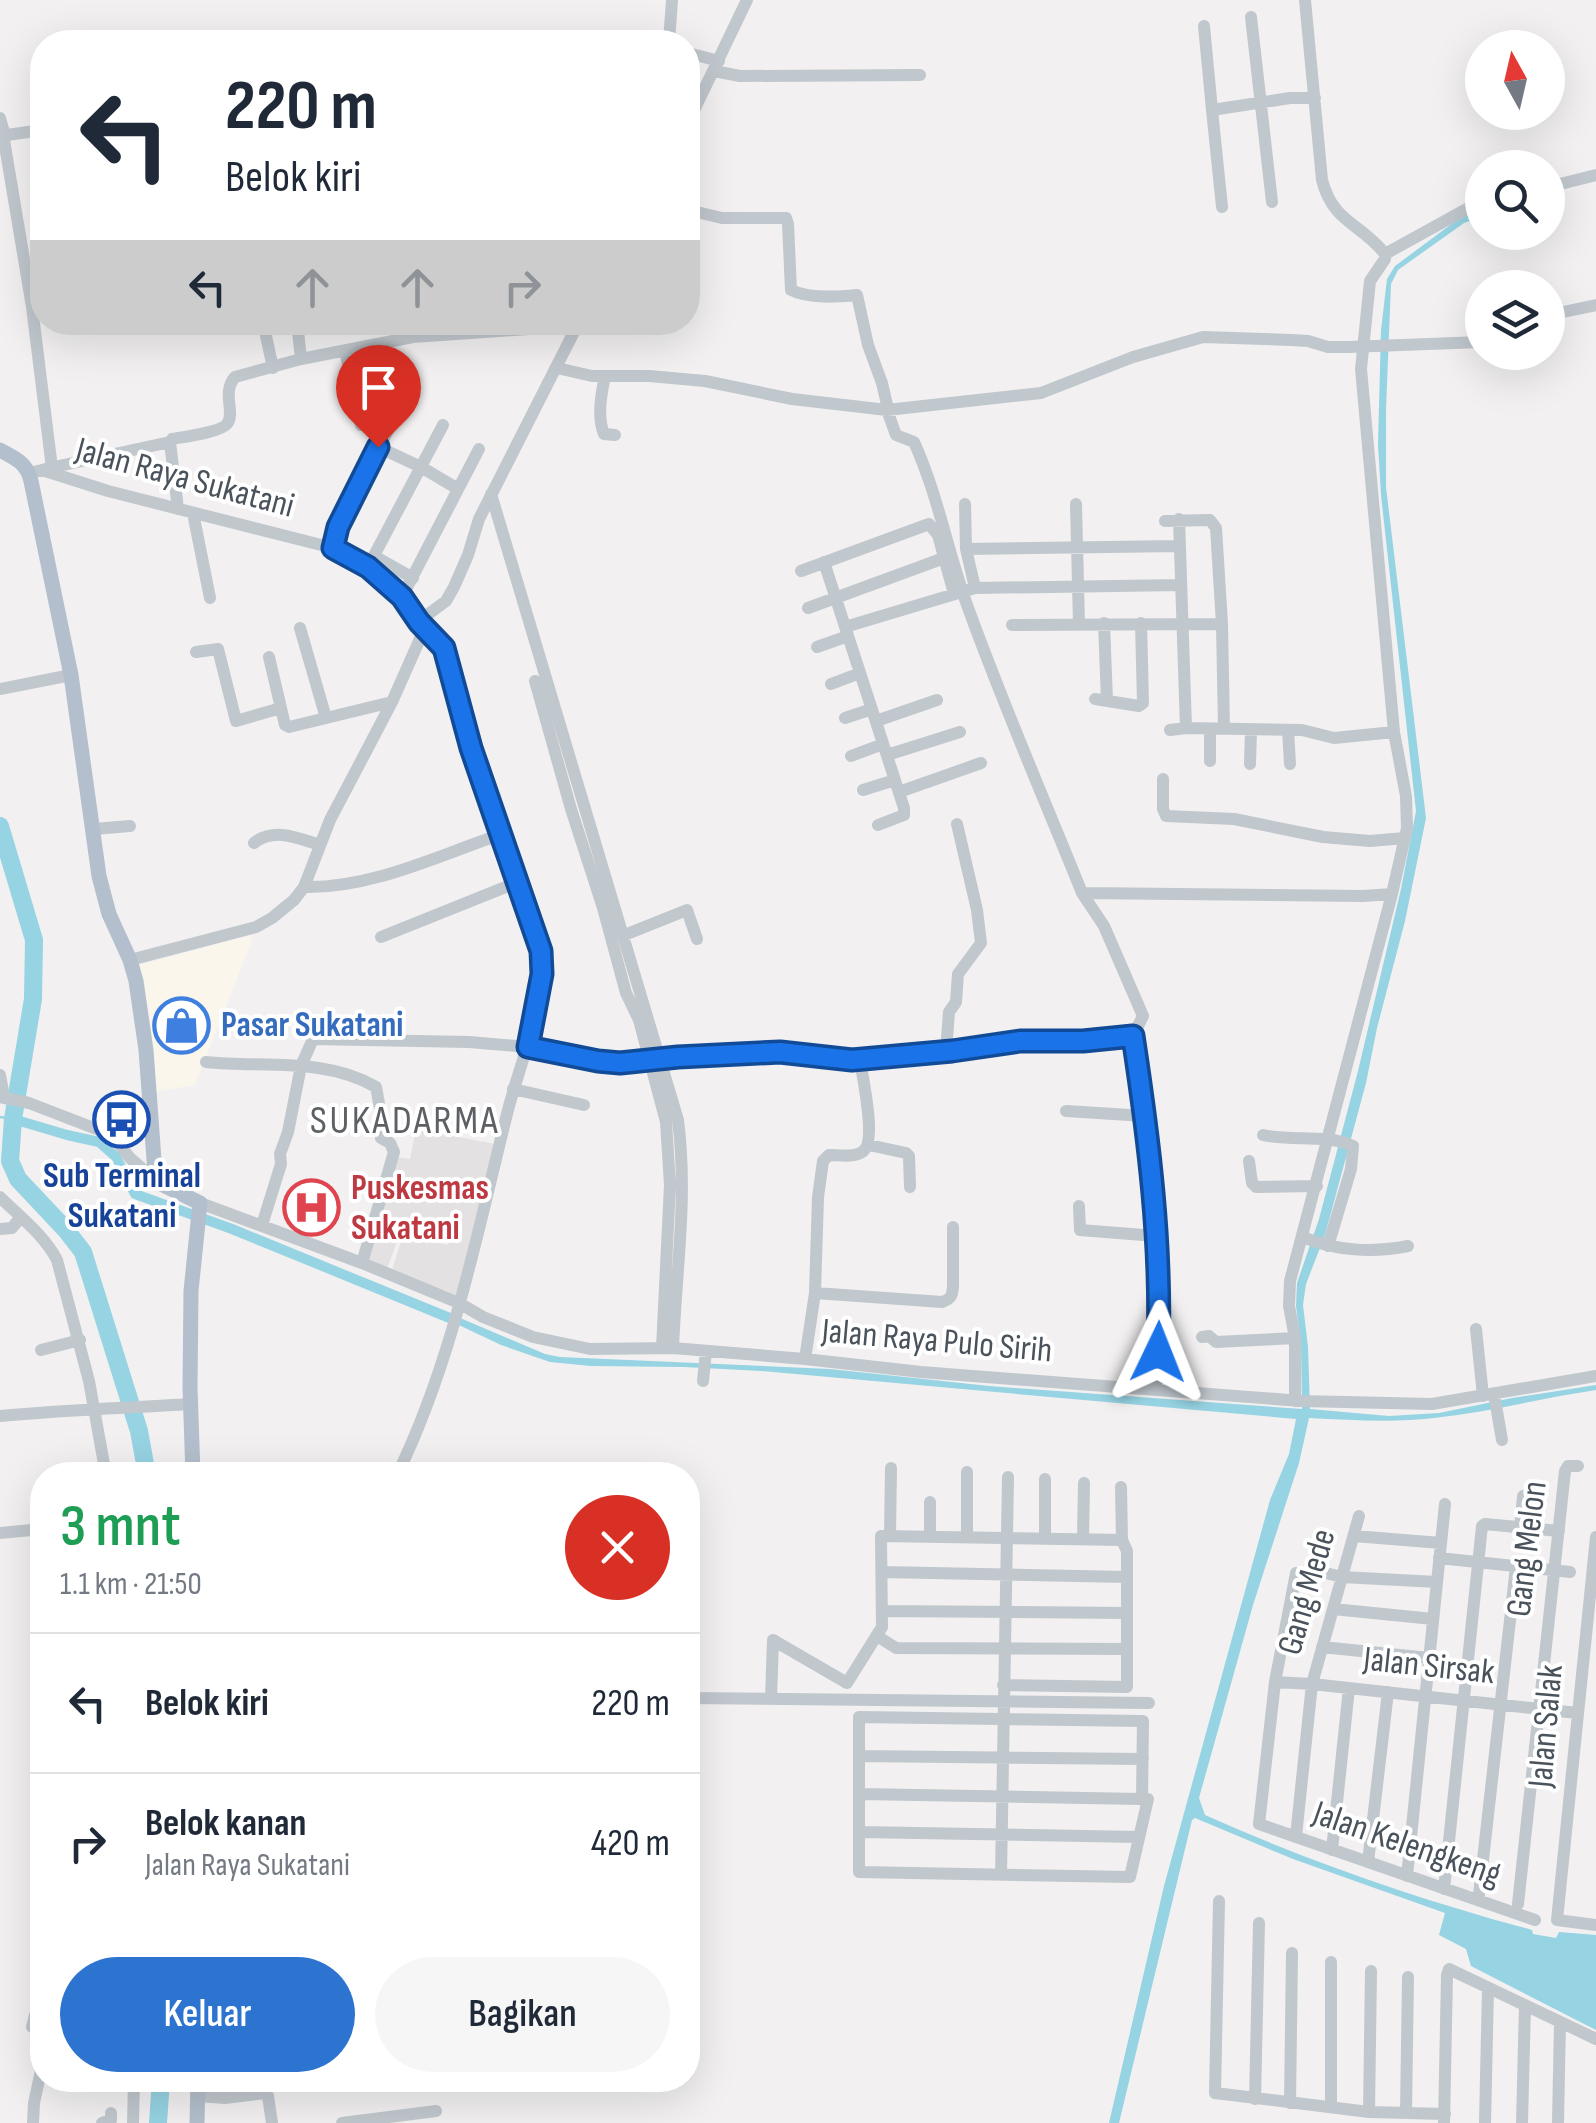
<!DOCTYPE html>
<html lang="id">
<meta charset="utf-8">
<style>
body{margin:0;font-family:"Sofia Sans Condensed",sans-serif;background:#f6f6f7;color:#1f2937;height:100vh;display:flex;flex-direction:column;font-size:38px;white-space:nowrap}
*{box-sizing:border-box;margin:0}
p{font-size:32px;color:#747a83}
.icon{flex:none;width:55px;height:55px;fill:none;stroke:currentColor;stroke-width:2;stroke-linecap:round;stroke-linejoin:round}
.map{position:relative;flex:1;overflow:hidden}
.details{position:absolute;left:30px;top:1462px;width:670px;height:630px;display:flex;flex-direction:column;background:#fff;border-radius:40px;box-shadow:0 10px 40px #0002}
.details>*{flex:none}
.banner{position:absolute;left:30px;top:30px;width:670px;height:305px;border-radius:40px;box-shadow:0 10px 40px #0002;background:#fff;color:#1f2937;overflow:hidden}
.needle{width:65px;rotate:352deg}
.fabs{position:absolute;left:1465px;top:30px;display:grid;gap:20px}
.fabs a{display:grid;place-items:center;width:100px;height:100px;border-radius:50%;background:#fff;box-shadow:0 10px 40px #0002;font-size:50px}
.pin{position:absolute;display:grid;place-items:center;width:85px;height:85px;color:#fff;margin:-102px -42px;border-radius:50% 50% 50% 0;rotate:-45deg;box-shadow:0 0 10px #0007}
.pin .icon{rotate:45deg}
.me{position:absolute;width:110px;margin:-55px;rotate:2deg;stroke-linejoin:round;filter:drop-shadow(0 0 8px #0008)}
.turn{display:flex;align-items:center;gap:35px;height:210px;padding:0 30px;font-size:45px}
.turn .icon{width:130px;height:130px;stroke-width:2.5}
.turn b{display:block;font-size:70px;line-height:85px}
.lanes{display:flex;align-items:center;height:95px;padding:0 30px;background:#0003;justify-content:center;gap:50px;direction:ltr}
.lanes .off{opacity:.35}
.round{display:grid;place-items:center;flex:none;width:105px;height:105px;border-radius:52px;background:#f6f6f7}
.summary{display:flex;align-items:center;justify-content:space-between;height:170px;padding:0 30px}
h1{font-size:60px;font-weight:600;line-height:75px;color:#1e9e55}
.action{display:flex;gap:20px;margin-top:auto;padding:20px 30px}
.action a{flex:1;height:115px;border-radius:60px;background:#2d74d0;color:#fff;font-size:40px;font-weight:600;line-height:115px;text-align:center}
.action a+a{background:#f6f6f7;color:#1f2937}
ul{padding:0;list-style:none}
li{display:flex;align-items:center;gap:30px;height:140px;padding:0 30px;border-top:2px solid #e0e1e3}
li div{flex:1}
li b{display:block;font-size:38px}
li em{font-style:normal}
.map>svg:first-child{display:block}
.commercial{fill:#faf6ec}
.education{fill:#e3e1e1}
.water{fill:#96d3e3}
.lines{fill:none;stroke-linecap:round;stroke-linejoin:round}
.stream{stroke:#96d3e3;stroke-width:2.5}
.canal{stroke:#96d3e3;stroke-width:10}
.river{stroke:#96d3e3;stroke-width:18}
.minor{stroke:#c0c7cd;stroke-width:12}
.major{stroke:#b3bfcc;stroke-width:15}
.route-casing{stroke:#114b97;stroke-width:25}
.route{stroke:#1a73e8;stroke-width:18}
.labels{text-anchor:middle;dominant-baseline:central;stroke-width:8;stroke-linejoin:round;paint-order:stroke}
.street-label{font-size:35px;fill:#4a535c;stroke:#fff}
.shop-label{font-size:35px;font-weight:bold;fill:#366cbe;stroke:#fff;text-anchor:start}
.transit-label{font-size:35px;font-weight:bold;fill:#164399;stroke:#fff}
.health-label{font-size:35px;font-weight:bold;fill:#be3a42;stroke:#fff;text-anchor:start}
.quarter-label{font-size:40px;letter-spacing:2.5px;fill:#5d6064;stroke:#fff}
</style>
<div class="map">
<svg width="1596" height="2123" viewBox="0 0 1596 2123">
<rect width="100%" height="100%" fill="#f2f0f0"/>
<path class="commercial" d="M251,935L252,941L195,1085L155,1092L136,966Z"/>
<path class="education" d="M416,1129L495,1144L456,1295L392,1270L404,1232L447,1245L453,1220L446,1239L403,1225L387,1269L365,1260L396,1157L410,1159Z"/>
<path class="water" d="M1482,210V217L1464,223L1398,270L1391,284L1386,409V487L1426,818L1405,921L1377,1028L1366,1083L1325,1235L1306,1284L1303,1305L1308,1347L1310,1409L1389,1416L1439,1413L1512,1398L1596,1385V1390C1542,1398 1489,1412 1434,1418C1393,1423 1351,1420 1309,1418L1299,1463L1253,1605L1199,1798L1205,1815C1310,1862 1421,1900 1532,1930L1533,1934L1556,1938L1559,1932L1596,1935V2030L1471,1966L1466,1949L1439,1935L1445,1913L1293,1859L1195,1818L1192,1820L1119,2123H1109L1164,1886L1270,1500L1289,1454L1296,1419L761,1371L684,1367L591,1366L550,1362L501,1345L444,1318L446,1312L545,1354L560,1357L830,1369L989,1386L1302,1409L1301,1344L1296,1306L1297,1283L1319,1219L1358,1071L1401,889L1416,811L1381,495L1378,444L1381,330L1387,279L1395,266L1461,217Z"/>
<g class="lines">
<path class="stream" d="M0,1117L13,1119"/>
<path class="canal" d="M13,1119L67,1135L99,1142L116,1157L135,1194L232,1229L457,1321"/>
<path class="river" d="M0,826L34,940L33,999L13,1119L10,1161L18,1179L66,1230L83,1252L139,1431L147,1475
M158,2123L161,2080"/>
<path class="minor" d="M1251,17L1272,202
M1204,26L1212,110L1290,98H1315
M669,42L672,0
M688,53L719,61
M714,71L740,76L920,75
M1212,110L1222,207
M0,118L5,136
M688,123L747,0
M42,130L7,135L4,140L32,307L52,468
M1548,187L1596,175
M688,210L722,218H786L788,224L791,290C809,299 837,297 857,295L868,345L882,383L888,409
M1385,254L1472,206L1482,203
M1548,321L1563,312L1596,305
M209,322V325
M263,322L273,368
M297,322L301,359
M345,350L361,425L374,424L382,441
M557,368L592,376H649L705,381L792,399L887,410L1041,393L1133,357L1203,337L1291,340L1308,341L1328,347H1348L1482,342
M605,376C601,395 597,417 604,434L615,435
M887,410L896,435L914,442C938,495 947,549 966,602C1001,700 1043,796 1082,893L1104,926L1143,1016L1133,1036L1155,1202L1159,1264L1156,1389
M378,447L421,467L458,489
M45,469L170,442
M29,473L42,470L108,491L333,548L358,560L402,597L419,621L445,648L471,747L535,932C539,944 543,956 543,969C540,1018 520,1064 508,1110C477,1233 453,1360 397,1475
M491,494L678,1120C688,1198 676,1271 673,1348
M965,504L966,549L975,588
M1076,504L1079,624
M178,509L170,442L172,439C183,437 221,432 227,424C236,412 221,393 235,377L301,359L413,337L542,328L566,329L573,333
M193,513L210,598
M1179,519L1186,728
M1165,521L1210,520L1216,528L1222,624L1224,729
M333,548C346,504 369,465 391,425
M966,549L1179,546
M374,556L413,578
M824,562L904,808V815L878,825
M368,567L443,425
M801,571L929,524L938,535L954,594
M402,597L479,449
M808,608L944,558
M1104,623L1107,701
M1012,625L1222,624
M845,627L975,588L1181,585
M300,628L326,718
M817,647L848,636
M196,652L218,649L236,721L281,708
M269,657L285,725L289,727L392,702
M535,681L571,809L603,908L626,993L639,1020L666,1122L670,1185L662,1348
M831,684L860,673
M0,689L71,675
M1095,699L1139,706L1143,703L1141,623
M845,718L872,709
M876,721L937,700
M1170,730L1186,728L1302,730L1334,738L1394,732
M1288,730L1290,764
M887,755L960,732
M851,756L883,744
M1210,761V730
M1250,764L1251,730
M1163,779V809L1166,816L1234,819L1323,837L1370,841L1405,838
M863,790L895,780
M899,792L981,763
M94,829L130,826
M254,843C274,827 298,838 320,845
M304,887C371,889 439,855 502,834
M1082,893L1363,896L1392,894
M622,936L687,910L697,939
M381,937L518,882
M130,960L256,927L272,918L294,900L304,887L330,820L392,702L423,632L419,621L446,601L454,587L468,555L479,519L579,322
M946,1051L949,1012L956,1002L958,974L981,943L977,910L957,824
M206,1062C262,1068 325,1057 376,1087L381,1114V1138L390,1143L394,1152L362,1263
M0,1075L4,1097
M513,1089L584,1105
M0,1097L29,1103L99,1130L115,1139L130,1158L159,1183
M1066,1111L1145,1116
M1263,1135C1293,1142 1324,1133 1353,1146L1351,1169L1328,1246
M869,1145L906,1153L909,1156L910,1187
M1249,1161L1252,1183L1256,1187L1317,1186
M0,1197C20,1217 44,1235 57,1260L89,1381L106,1475
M200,1203L362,1263L459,1303L483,1317L533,1337L590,1349L673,1348L805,1359L921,1372L1301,1401L1432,1404L1596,1376
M1079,1206L1080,1230L1156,1236
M262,1225L281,1164L280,1154L288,1132L301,1066L313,1039L469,1042L528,1047L598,1061L621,1063L678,1057L780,1052L852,1060L953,1051L1021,1041H1083L1133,1036
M0,1229L12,1228L20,1218
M1303,1237C1335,1251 1374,1253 1408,1246
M815,1293L942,1302C951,1299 952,1296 953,1287V1227
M1476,1329L1483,1396
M1202,1337L1209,1336L1216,1342L1295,1338
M41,1350L80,1340
M805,1359L815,1293L818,1197L823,1161L829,1155C839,1155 853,1158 862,1152C878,1143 862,1077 860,1059
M703,1381L706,1351
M1494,1394L1502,1440
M1295,1401V1338L1289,1306L1290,1281L1392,894L1407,828L1406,796L1394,732L1361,369L1370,281L1385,259V254C1361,223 1333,223 1322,180L1305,0
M0,1416C64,1410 127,1408 191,1404
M193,1469H297
M1045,1479V1538
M1520,1528L1523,1496
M0,1533L42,1529
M890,1536L891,1468
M1354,1536L1441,1543
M930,1537V1502
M967,1537V1472
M1596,1537L1557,1920L1596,1925
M1083,1539L1084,1483
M1439,1558L1570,1572
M1313,1570L1342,1577L1437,1582
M882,1572L1127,1577
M1296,1573L1275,1682L1259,1824L1535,1920
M1333,1609L1433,1619
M882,1611L1127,1613
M877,1636L896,1648L1127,1649
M1322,1647L1429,1658
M1275,1682L1312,1684L1577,1713
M1003,1685L1127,1687V1551L1122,1540L1121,1487
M688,1698L1149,1703
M771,1699L773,1640L847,1683L882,1627L881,1536L1122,1540
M859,1756L1143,1759
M859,1794L1142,1799H1148L1130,1877L859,1872V1717L1143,1721L1142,1799
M859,1832L1139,1837
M1296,1836L1312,1684L1359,1516
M1332,1850L1349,1688
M1368,1862L1388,1692
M1001,1875L1008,1477
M1407,1876L1445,1504
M1444,1889L1482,1526L1485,1524L1559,1531
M1479,1895L1516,1567
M1219,1901L1215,2093L1369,2112L1445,2114
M1518,1904L1565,1471L1568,1466H1578
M32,2027L35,2015L42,2014
M197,2096L225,2098L265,2093L268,2096L272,2123
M1255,2099L1259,1923
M1290,2103L1292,1953
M1331,2107V1962
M1369,2112L1371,1971
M1406,2113L1408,1977
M33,2123L34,2103L42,2066
M102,2123L111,2120V2113
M133,2123L134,2080
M342,2123L436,2111
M1444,2123L1447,1975L1449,1969L1596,2039
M1485,2123L1488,1988
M1522,2123L1525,2005
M1558,2123L1560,2022"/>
<path class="major" d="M0,450C15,458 27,463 31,481L71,675L99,876L109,914L130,960L136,981L146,1050L155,1173L159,1183L200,1203L191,1291L190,1387L193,1475
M197,2123L198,2080"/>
</g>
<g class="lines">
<defs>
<path id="route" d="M378,447L338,527L333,548L368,567L402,597L419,622L444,648L471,748L541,951L542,974L528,1047L598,1061L620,1063L678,1057L780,1052L852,1060L952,1051L1020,1041H1083L1133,1036C1149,1141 1162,1245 1158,1352"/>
</defs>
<use href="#route" class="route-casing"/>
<use href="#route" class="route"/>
</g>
<defs>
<symbol id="shop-ring" viewBox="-11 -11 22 22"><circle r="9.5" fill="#fff" stroke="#3f7fe0" stroke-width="1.5"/><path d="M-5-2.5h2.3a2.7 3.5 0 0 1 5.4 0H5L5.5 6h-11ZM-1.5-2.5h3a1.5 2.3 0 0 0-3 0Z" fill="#3f7fe0"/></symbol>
<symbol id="bus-ring" viewBox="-11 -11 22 22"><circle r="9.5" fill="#fff" stroke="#1a4fb4" stroke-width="1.5"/><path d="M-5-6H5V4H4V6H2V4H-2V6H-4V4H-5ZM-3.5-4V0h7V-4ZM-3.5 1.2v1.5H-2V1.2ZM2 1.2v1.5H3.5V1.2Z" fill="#1a4fb4"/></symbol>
<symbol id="hospital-ring" viewBox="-11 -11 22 22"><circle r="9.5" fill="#fff" stroke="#e0444e" stroke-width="1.5"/><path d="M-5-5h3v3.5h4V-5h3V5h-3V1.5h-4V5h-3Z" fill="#e0444e"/></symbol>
</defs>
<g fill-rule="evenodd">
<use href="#shop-ring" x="150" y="994" width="63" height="63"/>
<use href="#bus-ring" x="90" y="1088" width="63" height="63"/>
<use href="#hospital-ring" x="280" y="1176" width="63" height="63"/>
</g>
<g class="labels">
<g class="street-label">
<text transform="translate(185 478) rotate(15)">Jalan Raya Sukatani</text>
<text transform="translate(937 1341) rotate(5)">Jalan Raya Pulo Sirih</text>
<text transform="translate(1527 1549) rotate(-83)">Gang Melon</text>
<text transform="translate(1307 1592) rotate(-74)">Gang Mede</text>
<text transform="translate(1429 1666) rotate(6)">Jalan Sirsak</text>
<text transform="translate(1546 1726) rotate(-85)">Jalan Salak</text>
<text transform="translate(1407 1844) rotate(19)">Jalan Kelengkeng</text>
</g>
<g class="shop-label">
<text x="221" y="1025">Pasar Sukatani</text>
</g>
<g class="transit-label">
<text x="122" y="1176">Sub Terminal<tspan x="122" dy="40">Sukatani</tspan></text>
</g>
<g class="health-label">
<text x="351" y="1188">Puskesmas<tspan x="351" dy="40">Sukatani</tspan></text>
</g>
<g class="quarter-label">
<text x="405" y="1121">SUKADARMA</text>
</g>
</g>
</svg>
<div class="fabs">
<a><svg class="needle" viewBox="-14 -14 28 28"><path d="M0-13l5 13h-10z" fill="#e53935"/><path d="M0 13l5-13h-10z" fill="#747a83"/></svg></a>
<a><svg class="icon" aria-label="search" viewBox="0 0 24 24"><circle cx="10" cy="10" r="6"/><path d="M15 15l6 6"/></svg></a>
<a><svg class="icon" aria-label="layers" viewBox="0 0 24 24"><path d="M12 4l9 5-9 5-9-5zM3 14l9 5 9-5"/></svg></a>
</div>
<div class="pin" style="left:378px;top:447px;background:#d93025"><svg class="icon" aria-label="arrive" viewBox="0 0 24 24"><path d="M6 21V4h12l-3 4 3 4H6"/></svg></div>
<svg class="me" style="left:1158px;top:1352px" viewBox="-20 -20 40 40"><path d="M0-17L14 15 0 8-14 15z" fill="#1a73e8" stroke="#fff" stroke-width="4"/></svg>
<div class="banner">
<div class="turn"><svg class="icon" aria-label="left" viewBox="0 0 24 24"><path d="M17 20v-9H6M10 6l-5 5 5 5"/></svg><div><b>220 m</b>Belok kiri</div></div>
<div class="lanes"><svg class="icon" aria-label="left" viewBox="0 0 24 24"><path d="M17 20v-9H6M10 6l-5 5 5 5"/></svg><svg class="icon off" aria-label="ahead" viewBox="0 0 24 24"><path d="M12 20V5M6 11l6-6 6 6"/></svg><svg class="icon off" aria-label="ahead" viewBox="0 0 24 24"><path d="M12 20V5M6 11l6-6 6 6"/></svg><svg class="icon off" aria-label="right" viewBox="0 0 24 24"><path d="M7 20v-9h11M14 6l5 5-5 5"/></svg></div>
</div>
<section class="details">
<div class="summary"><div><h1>3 mnt</h1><p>1.1 km · 21:50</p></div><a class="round" style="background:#d93025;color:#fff"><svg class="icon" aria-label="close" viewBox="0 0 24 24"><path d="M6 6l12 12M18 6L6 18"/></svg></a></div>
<ul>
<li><svg class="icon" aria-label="left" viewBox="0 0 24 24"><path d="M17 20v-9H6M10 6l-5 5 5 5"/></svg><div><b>Belok kiri</b></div><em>220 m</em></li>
<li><svg class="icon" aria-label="right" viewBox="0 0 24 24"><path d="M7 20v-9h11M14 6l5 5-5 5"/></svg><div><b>Belok kanan</b><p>Jalan Raya Sukatani</p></div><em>420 m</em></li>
</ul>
<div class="action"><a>Keluar</a><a>Bagikan</a></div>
</section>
</div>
